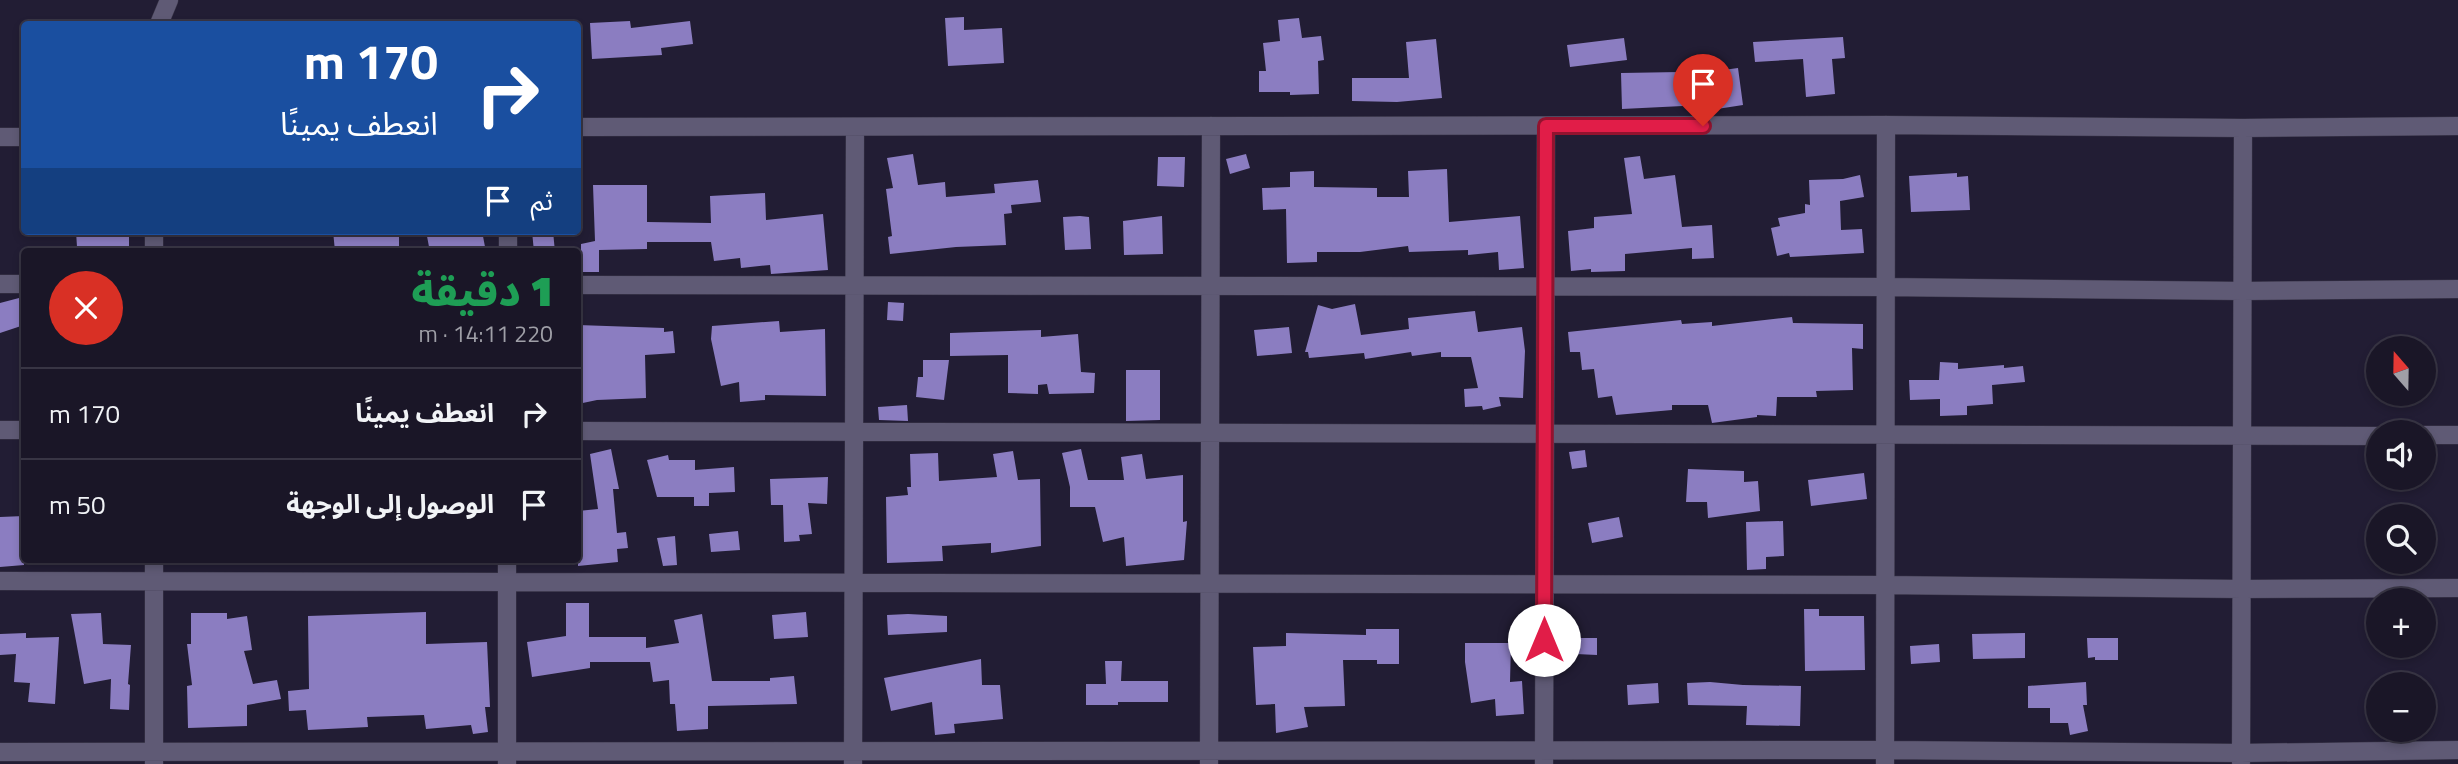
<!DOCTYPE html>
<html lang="ar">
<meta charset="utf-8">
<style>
body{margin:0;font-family:"Titillium Web","Noto Sans Arabic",sans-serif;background:#231f2f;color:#f1f3f6;direction:rtl;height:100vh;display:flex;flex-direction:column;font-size:26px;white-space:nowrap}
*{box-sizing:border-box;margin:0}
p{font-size:23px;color:#9f9fa7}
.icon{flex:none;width:38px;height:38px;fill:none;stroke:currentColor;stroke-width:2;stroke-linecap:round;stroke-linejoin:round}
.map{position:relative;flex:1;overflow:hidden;direction:ltr}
.sheet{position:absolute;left:21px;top:248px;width:560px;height:315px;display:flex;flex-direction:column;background:#1a1627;border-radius:7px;box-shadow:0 4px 10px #0003,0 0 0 2px #383544;direction:rtl}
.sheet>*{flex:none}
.banner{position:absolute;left:21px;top:21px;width:560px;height:214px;border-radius:7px;box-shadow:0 4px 10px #0003,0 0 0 2px #383544;direction:rtl;background:#1a4fa0;color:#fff;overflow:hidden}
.needle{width:46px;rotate:340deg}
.fabs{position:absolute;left:2366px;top:336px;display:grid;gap:14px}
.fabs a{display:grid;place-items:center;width:70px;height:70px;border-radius:50%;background:#1a1627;box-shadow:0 4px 10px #0003,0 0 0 2px #383544;font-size:35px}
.pin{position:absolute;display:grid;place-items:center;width:60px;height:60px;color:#fff;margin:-72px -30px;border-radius:50% 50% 50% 0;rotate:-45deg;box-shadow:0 0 7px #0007}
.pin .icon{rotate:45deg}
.me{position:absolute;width:77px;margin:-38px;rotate:0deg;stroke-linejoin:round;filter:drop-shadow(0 0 5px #0008)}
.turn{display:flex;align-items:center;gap:24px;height:147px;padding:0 28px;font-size:32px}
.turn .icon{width:91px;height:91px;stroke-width:2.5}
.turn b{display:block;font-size:49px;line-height:60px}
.then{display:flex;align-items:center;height:66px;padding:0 28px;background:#0003;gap:14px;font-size:26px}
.round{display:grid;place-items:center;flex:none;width:74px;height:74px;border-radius:37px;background:#231f2f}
.summary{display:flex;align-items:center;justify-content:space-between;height:119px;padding:0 28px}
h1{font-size:42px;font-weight:800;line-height:52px;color:#1e9e55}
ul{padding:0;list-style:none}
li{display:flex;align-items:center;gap:21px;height:91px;padding:0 28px;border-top:2px solid #383544}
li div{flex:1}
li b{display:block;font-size:26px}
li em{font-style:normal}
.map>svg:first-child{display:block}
.building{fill:#8b7dc1}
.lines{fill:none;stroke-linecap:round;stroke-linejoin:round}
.minor-casing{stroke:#3c384b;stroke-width:19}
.minor{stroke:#5f5a75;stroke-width:18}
.route-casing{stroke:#92132f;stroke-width:18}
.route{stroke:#e11d48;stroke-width:12}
</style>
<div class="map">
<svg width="2458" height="764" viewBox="0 0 2458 764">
<rect width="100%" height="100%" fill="#221d34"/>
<path class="building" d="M964,17V30L1002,28L1004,63L948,66L945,18Z
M1299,18L1302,38L1321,36L1324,60L1318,61L1319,94L1290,95V92H1259V71H1266L1263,43L1280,41L1278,20Z
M630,21L631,28L690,21L693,44L661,48L662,55L592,59L590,23Z
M1843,37L1845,58L1832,59L1835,94L1806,97L1803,59L1755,62L1753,42Z
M1624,38L1627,60L1570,67L1567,45Z
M1436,39L1442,98L1397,102L1352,101V78H1409L1406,42Z
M1738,68L1743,105L1704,111L1703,105L1622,109L1621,73L1680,72V76Z
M913,154L918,185L945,182L946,197L995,193L994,184L1038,180L1041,202L1011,205L1012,213L1004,214L1006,245L956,247L890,254L888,237L892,236L886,189L893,188L887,158Z
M1246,154L1250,168L1230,174L1226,159Z
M1640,156L1644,179L1675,175L1682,227L1712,225L1714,258L1692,259V248L1625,254V271L1591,272V269L1571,271L1568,231L1594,228V217L1632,214L1624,158Z
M1158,157H1185L1184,187L1157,186Z
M1447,169L1449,222L1520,216L1524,268L1499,270L1498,252L1468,255V250L1409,252L1408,246L1360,252H1317V262L1287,263L1286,209L1263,210L1262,188L1290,187V172L1314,171V187L1377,188V197H1409L1408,171Z
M1957,173V177L1968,176L1970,210L1911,212L1909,176Z
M1860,175L1864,197L1840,201L1841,230L1862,229L1864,253L1790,257L1789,253L1777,256L1771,228L1780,226L1778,218L1805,213V204L1810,205L1809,180L1843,179Z
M593,185H647V222L711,223L710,196L765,193L766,220L823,214L828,270L771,274L770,265L741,268L740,258L714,261L711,242H647V249L599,250V272H581V244L595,241Z
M1080,216L1089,217L1091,249L1065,250L1063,217Z
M1162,216L1163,254L1124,255L1123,221Z
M76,231H129V247H77Z
M333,231H399V249L335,251Z
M426,231H482L486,252H462L461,249L430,252Z
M532,231H553L555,252H534Z
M19,298L24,325L0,333V303Z
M888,302L904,303L903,321L887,320Z
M1355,304L1361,335L1409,329L1408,318L1475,311L1478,332L1522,327L1525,351L1523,398L1499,397L1501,406L1483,410L1482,406L1465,407L1464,389L1478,388L1471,357H1441V352L1412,356L1411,352L1365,359L1364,353L1309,358L1308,352H1305L1318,305L1332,309Z
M1792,317L1793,323L1863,324V349L1852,348L1853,390L1816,391L1817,397H1777L1776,416L1757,415V417L1712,423L1708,405H1672V410L1616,415L1612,396L1598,398L1594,369L1582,370L1580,352H1570L1568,332L1681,320L1682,324L1712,322V326Z
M779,321L780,332L825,329L826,396L765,395V400L740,402L739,382L721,386L711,339L712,326Z
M578,325L664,328V332L673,331L675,353L645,355L646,398L597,400L578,404Z
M1289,327L1292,353L1257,356L1254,330Z
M1041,330V337L1078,334L1081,372L1095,373L1094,393L1049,394L1047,384L1038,385V394L1008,393V355L950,356V333Z
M923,360H949L944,400L916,397L918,377H923Z
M1940,362L1958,363V369L2004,365V368L2023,366L2025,382L1992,385L1993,404L1967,406V415L1940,416V399L1910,400L1909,380H1939Z
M1126,370H1160V420L1126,421Z
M907,405L908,421L879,420L878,407Z
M611,449L619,489H613L617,533L626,532L628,548L617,549L618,562L578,566V511L598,509L590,454Z
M1081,449L1088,480H1124L1121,457L1142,454L1146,479L1183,475V522L1187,521L1184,560L1126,566L1124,537L1103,542L1095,507H1070V487L1062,453Z
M1585,450L1587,467L1572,469L1569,452Z
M1013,451L1018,480L1040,479L1041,546L991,553V543L942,546L943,561L887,563L886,497L908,495L907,487H911L910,454L938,453L939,481L997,477L993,454Z
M668,455L669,460H695V470L734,467L735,492L709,493V506H694V497H657L647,460Z
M1688,469L1744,471V482L1758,481L1760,511L1708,518L1707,502H1686Z
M1864,473L1867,499L1811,506L1808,480Z
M828,477L827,504L808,503L812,534L799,535L800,541L784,542L783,505H771L770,479Z
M24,516V565L0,567V517Z
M1619,517L1623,537L1592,543L1588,523Z
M1783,521L1784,556L1766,557V569L1747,570L1746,522Z
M738,531L740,550L711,552L709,534Z
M675,536L677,565L663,566L657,538Z
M566,603H589V637H646V648L679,643L674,620L702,614L712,681H770V678L794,676L797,704L708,706V729L677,731L675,704H670L669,680L653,682L650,662H590V668L532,677L527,642L566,636Z
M1804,609H1819V616H1864L1865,670L1805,671Z
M426,612V644L487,642L490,707H485L488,732L473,734L471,725L426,729L424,715L367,717L368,727L308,730L306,710L289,711L288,691L309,689L308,616Z
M806,612L808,637L774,639L772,615Z
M101,613L103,644L131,645L128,684L130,685L129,710L110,709L111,679L84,684L71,614Z
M191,613H227V619L247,616L252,650L244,651L253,684L277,680L281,699L247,705V726L188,728L187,686L192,685L187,644H191Z
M908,614L947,616V632L888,635L887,615Z
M1366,629H1399V664H1377V660H1343L1345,706L1304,707L1308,727L1276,733L1275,704L1256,705L1253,647L1286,646V633L1366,635Z
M26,633V638L59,637L55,704L28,702L30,683L14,682L16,654L0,655V634Z
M2025,633V658L1973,659L1972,634Z
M1577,638H1597V655L1576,654Z
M2087,638H2118V660H2095V657L2088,658Z
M1465,643H1511L1510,682L1522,681L1524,714L1496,716L1495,699L1471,703L1465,662Z
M1939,644L1940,662L1911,664L1910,646Z
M981,659L982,685H1000L1003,719L954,724L955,733L935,735L932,702L891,711L884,678Z
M1105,661H1122L1121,681H1168V702H1118V705H1086V684H1106Z
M1710,682L1743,685L1801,686L1800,726L1746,725L1747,706L1688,705L1687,683Z
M2086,682L2087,705H2083L2088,731L2070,735L2068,723H2050V708H2028V686Z
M1658,683L1659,703L1628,705L1627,685Z"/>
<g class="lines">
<defs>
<path id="minor" d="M159,24L169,0
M578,127L1886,125L2243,128L2458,126
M0,137H24
M154,231V252
M508,252V231
M0,284H24
M578,285L1886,287L2243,291L2458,289
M0,430H24
M578,431L2378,436
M2424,435H2458
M0,581L1885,585L2242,589L2458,588
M0,752L1885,750L2241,753L2458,750
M2241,762L2243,128
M154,763V560
M507,764V560
M853,764L855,127
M1209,764L1211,126
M1544,764L1546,126
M1885,764L1886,125"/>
</defs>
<use href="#minor" class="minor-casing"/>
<use href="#minor" class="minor"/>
</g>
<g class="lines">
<defs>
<path id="route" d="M1544,640L1546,126H1703"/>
</defs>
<use href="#route" class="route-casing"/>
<use href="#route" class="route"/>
</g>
</svg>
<div class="fabs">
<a><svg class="needle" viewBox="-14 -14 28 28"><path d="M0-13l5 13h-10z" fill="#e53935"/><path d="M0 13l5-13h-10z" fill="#9f9fa7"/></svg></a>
<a><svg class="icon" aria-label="sound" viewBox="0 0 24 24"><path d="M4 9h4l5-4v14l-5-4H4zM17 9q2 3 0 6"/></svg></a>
<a><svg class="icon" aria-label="search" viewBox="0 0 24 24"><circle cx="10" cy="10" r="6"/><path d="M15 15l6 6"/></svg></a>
<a>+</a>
<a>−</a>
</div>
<div class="pin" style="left:1703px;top:126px;background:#d93025"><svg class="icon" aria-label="arrive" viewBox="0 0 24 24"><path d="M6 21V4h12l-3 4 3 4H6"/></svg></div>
<svg class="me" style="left:1544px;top:640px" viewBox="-20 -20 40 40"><circle r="19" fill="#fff"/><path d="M0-13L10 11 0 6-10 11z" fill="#e11d48"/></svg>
<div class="banner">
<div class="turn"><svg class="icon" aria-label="right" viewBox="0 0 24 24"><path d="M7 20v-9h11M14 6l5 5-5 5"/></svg><div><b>170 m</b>انعطف يمينًا</div></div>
<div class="then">ثم<svg class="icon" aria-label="arrive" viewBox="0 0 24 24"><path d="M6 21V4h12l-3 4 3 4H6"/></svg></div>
</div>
<section class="sheet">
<div class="summary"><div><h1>1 دقيقة</h1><p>220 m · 14:11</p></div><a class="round" style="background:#d93025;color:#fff"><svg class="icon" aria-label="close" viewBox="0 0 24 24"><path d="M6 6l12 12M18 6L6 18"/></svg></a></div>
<ul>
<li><svg class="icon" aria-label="right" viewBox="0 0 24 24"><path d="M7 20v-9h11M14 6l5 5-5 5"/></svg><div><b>انعطف يمينًا</b></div><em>170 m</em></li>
<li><svg class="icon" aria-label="arrive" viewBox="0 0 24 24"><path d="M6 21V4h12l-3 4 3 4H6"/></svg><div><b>الوصول إلى الوجهة</b></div><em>50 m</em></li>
</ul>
</section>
</div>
